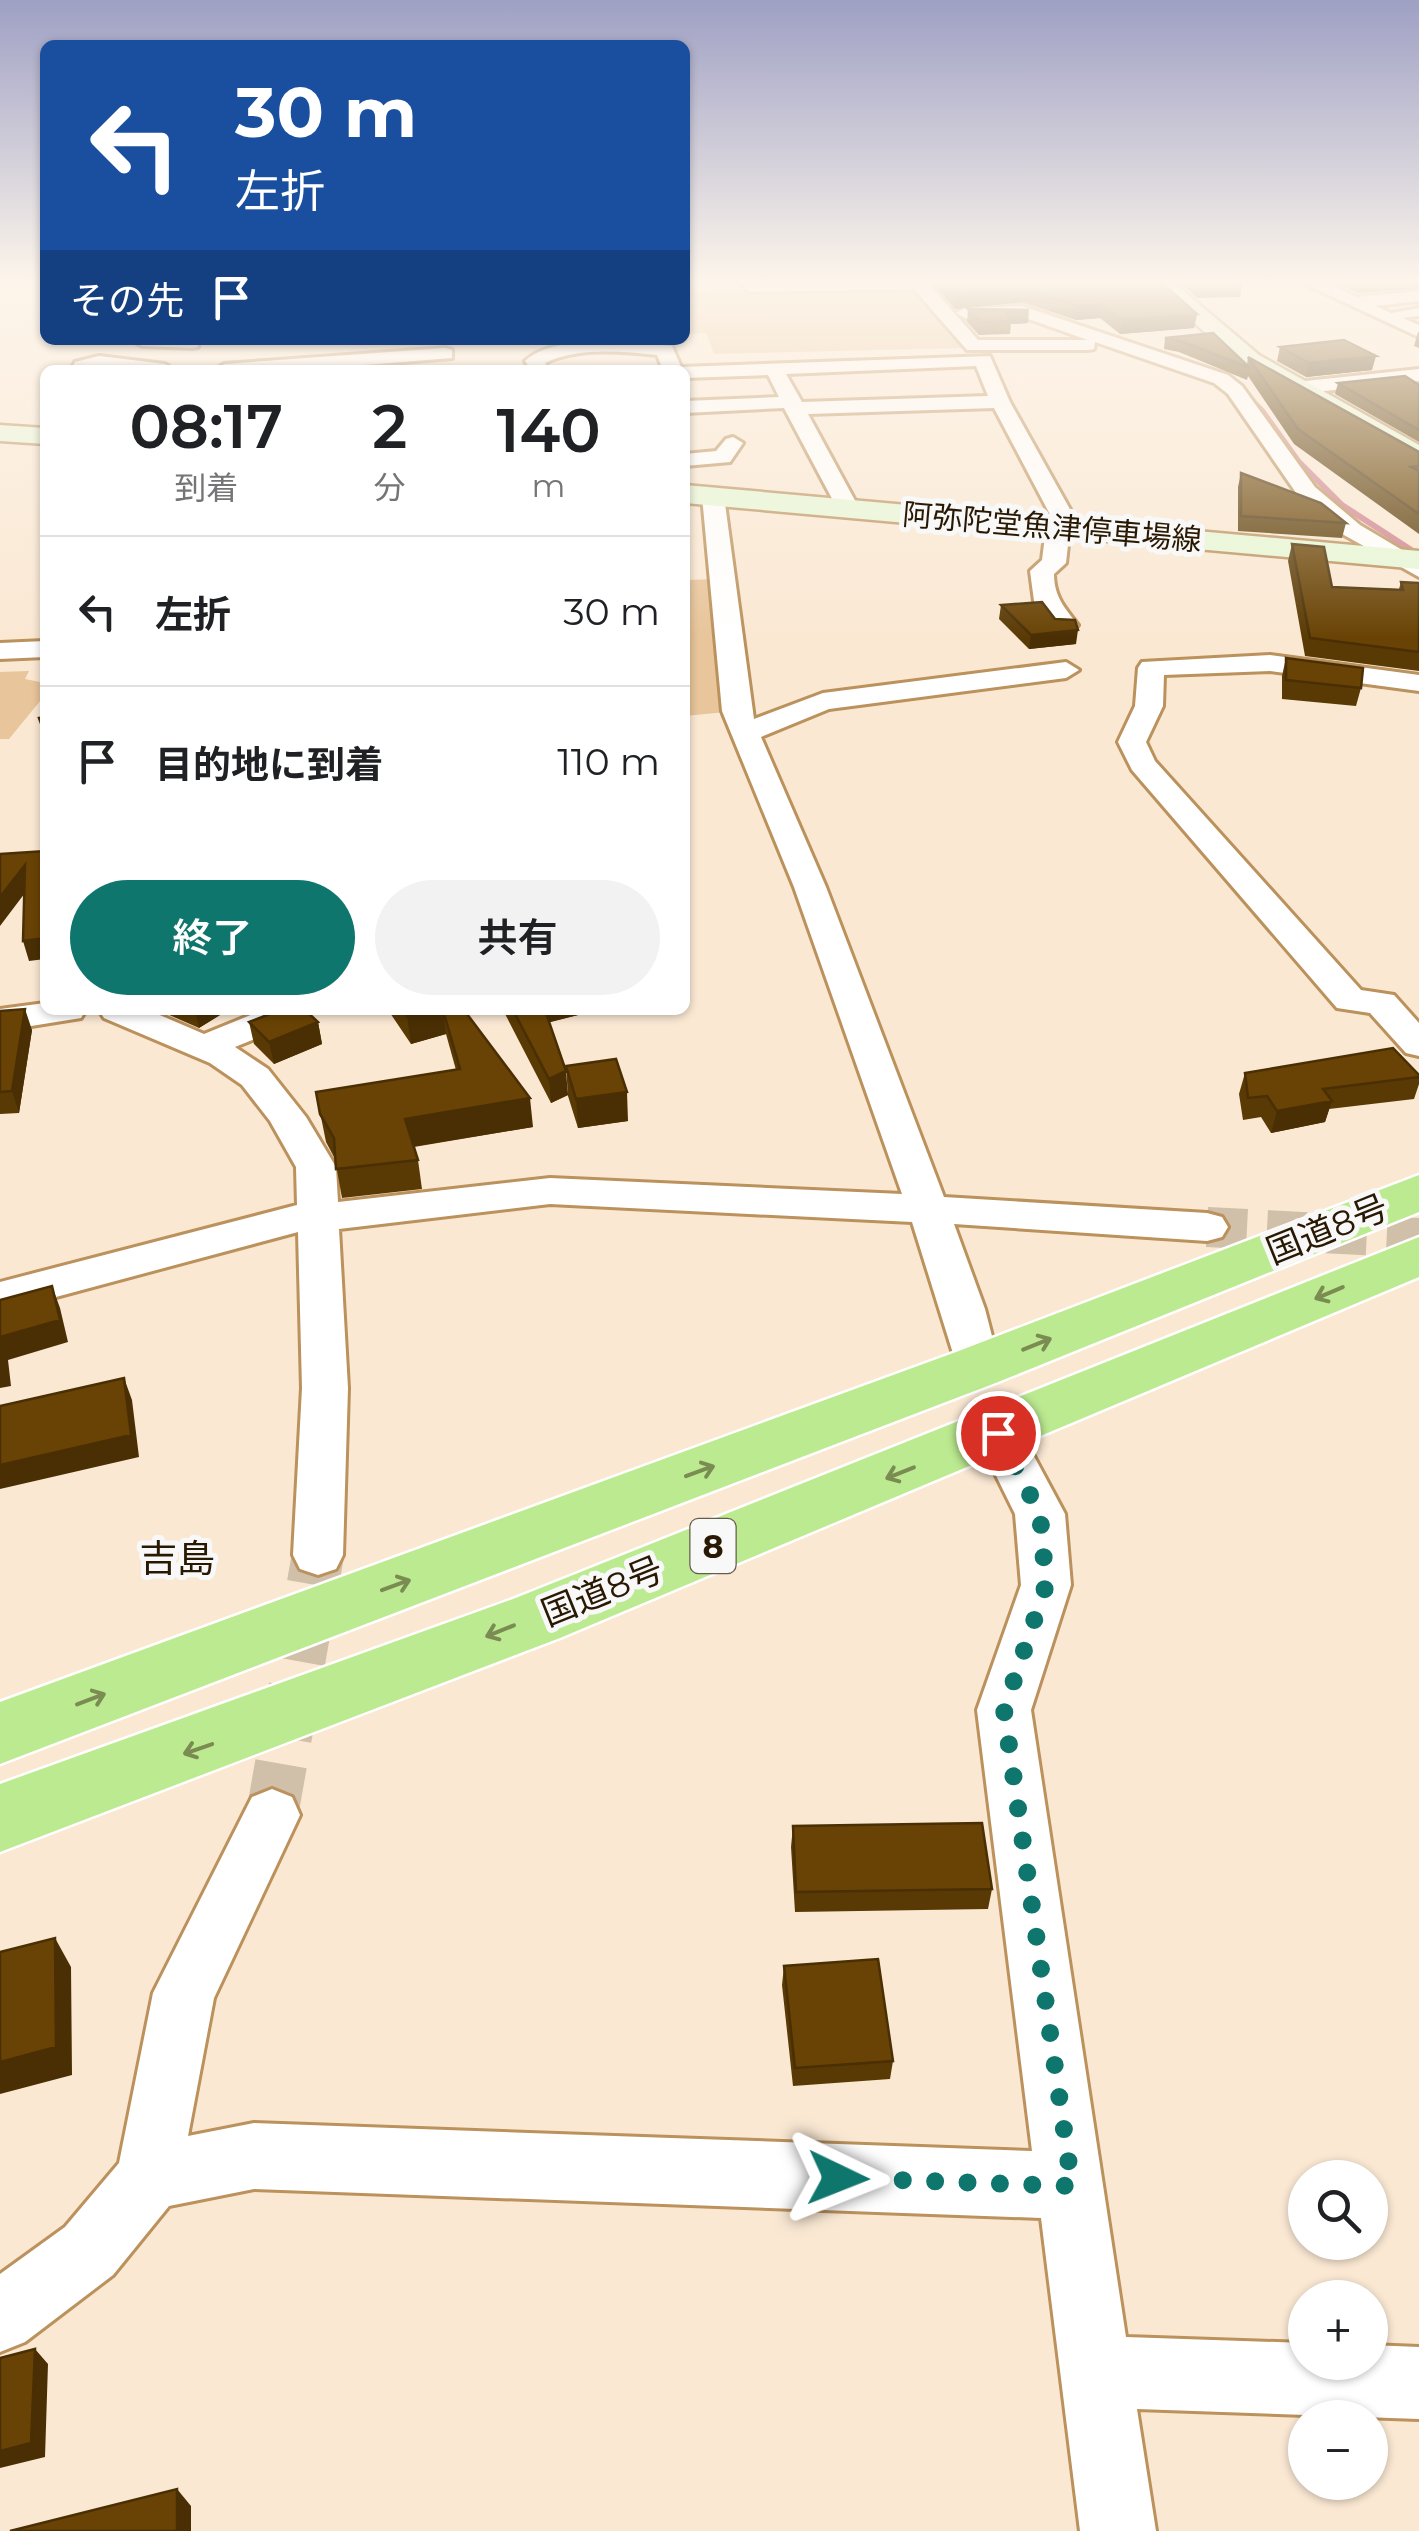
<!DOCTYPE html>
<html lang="ja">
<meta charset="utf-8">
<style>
body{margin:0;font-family:Montserrat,"Noto Sans JP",sans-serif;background:#f2f2f2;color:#202124;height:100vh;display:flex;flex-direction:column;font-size:38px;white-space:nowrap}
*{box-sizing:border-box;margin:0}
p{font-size:32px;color:#757577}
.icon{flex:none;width:55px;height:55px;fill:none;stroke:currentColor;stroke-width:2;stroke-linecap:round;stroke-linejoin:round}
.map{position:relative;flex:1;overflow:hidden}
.panel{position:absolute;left:40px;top:365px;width:650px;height:650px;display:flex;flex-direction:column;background:#fff;border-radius:15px;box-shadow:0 2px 8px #0004}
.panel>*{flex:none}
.hud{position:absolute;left:40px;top:40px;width:650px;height:305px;border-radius:15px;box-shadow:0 2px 8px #0004;background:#1a4fa0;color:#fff;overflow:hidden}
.tools{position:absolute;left:1288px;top:2160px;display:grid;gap:20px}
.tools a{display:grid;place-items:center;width:100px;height:100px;border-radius:50%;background:#fff;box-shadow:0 2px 8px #0004;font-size:50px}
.pin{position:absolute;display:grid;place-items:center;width:85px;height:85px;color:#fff;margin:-42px;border:5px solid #fff;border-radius:50%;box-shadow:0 2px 10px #0007}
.me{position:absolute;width:110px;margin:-55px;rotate:92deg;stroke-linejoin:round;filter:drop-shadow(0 0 8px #0008)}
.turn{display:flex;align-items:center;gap:35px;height:210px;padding:0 30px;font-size:45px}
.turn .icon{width:130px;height:130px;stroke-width:2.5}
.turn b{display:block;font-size:70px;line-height:85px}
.then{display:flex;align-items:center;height:95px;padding:0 30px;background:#0003;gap:20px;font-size:38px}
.eta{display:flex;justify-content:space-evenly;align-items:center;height:170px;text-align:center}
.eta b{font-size:60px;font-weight:600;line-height:70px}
.primary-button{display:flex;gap:20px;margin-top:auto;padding:20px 30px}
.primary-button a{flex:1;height:115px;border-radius:60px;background:#0f766e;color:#fff;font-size:40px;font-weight:600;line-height:115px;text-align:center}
.primary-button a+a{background:#f2f2f2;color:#202124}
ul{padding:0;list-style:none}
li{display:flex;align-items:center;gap:30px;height:150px;padding:0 30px;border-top:2px solid #e0e0e0}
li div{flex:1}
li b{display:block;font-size:38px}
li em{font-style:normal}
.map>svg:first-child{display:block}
.green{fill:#e8c59b}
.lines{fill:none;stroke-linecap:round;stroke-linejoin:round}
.stream-far1{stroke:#cf838d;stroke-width:5}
.stream{stroke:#cf838d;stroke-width:6}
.minor-tunnel-far1{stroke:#d0bfa9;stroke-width:40;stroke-dasharray:40 20;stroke-linecap:butt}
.minor-tunnel{stroke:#d0bfa9;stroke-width:52;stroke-dasharray:52 26;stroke-linecap:butt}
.pedestrian-casing{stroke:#bb915c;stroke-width:6}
.minor-casing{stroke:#bb915c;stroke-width:6}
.secondary-casing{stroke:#bb915c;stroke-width:5}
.trunk-casing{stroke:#fff;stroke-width:5}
.pedestrian{fill:#fff;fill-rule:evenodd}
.minor{fill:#fff;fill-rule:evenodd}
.secondary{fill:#e6f7d6;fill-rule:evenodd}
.trunk{fill:#bcea90;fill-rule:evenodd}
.wall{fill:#5a3a04}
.shaded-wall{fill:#4a2f04}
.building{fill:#694305;stroke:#4a2f04;stroke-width:2.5}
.oneway{stroke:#7a8c51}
.route{stroke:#0f766e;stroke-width:18;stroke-dasharray:0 32.4}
.labels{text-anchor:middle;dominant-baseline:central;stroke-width:10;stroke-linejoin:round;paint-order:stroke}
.far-street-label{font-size:30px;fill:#291903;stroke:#f8f8f8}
.shield{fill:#f8f8f8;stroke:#675c4c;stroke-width:2.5}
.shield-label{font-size:32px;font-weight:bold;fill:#291903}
.street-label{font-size:35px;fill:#291903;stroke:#f8f8f8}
.neighbourhood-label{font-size:38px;fill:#291903;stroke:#f8f8f8}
</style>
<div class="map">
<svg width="1419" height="2531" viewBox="0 0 1419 2531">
<rect width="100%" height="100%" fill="#fae8d3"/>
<path class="green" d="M915,285L952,326L964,348L714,354L706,333L685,334V291Z
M721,579L736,711L685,716V580Z
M29,671L25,679L45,683V695L9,739H0V672Z"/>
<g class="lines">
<path class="stream-far1" d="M1003,298L1103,333
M1233,381L1262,410L1303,467"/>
<path class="stream" d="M1301,464L1342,505L1419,555"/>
<path class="minor-tunnel-far1" d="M1207,1227L1419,1238"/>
<path class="minor-tunnel" d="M272,1815L318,1555"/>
<defs>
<path id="pedestrian" d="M1419,308V316L1383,320L1376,316Z"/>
<path id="minor" d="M740,283H928L978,340H1088L1020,316L965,318L956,313L965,308L1022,306L1228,375L1242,386L1315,487L1360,525L1419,560V577L1344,535L1299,497L1228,394L1214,383L1095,342L1094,349L1088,350H967L914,289L750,292Z
M1303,283H1326L1357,297L1419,291V301L1375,306L1419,325V337Z
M199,340L198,347L192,348L142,346L133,341Z
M617,341L672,346L681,367L990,356L1010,402L1081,529L1069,536L1066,563L1054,574C1054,597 1065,608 1078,625L1074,630H1056L1034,601L1030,571L1042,560L1046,528L1054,522L994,408L808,414L859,508L848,515L837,508L784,408L685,413V401L779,397L768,375L685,378V370H663L657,355C622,351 577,347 545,363L549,370H531L525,361C547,341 588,342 617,341ZM976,366L988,396L802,402L786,374Z
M445,348L452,350V358L302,370H215L224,364Z
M99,356L165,364L174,370H71L75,362Z
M1419,369V381L1296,394L1286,388L1296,382Z
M733,437L743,443L730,462L685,466V454L716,451L726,439Z
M713,489L724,496L754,719L823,693L1066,662L1079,670L1066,678L829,709L761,737L826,887L944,1197L1207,1213L1222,1217L1228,1227L1222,1237L1207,1241L954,1224L985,1309L1000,1367L993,1379L977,1383L961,1379L912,1222L550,1204L339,1229L348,1388L343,1555L336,1569L318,1575L300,1569L293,1555L302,1388L298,1232L0,1312V1282L297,1205L296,1167L270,1121L242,1085L210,1063L104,1018L99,1010H148L204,1034L263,1010H312L307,1018L235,1047L268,1069L306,1117L336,1167L338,1202L550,1178L902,1194L794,887L722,711L702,496Z
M45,641V657L0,659V643Z
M1270,655L1419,675V691L1270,671L1164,675L1163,706L1146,742L1155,761L1361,990L1394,995L1419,1023V1056L1406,1053L1370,1013L1337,1008L1132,770L1118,742L1135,706L1138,668L1142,662Z
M45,1003V1010H86L81,1018L0,1031V1009Z
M998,1415L1015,1421L1065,1514L1071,1585L1031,1710L1126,2337L1305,2343V2362H1370V2345L1419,2347V2419L1137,2409L1156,2531H1080L1041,2218L254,2189L169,2206L113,2275L25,2342L0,2352V2274L65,2227L119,2163L153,1993L252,1797L272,1789L292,1797L300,1815L214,1998L188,2136L254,2123L1032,2151L977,1710L1021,1585L1015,1514L975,1433L981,1421Z"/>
<path id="secondary" d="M1150,283H1174L1259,355L1419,445V464L1241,365Z
M0,425L45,428V444L0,441Z
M685,485L1419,551V569L685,503Z"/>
<path id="trunk" d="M1419,1175V1212L998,1382L0,1764V1702L956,1352Z
M1419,1237V1277L560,1638L0,1852V1784L513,1599Z"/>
</defs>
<use href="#pedestrian" class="pedestrian-casing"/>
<use href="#minor" class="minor-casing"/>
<use href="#secondary" class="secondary-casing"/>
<use href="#trunk" class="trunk-casing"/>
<use href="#pedestrian" class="pedestrian"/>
<use href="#minor" class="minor"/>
<use href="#secondary" class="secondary"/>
<use href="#trunk" class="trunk"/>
</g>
<path class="wall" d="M932,283H1162L1197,314L1194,328L1120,334L1100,318L1076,320L1022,302L955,309Z
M1180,283H1242L1240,297L1197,298Z
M1336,283H1419V288L1358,293Z
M968,309L1028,323L1011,324L1010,334L979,335L967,322Z
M1418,332H1419V348L1414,346Z
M1213,333L1247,365L1248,357L1419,452V534L1294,444L1248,376L1247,380L1179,352L1164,349L1165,338Z
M1280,347L1372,370L1306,377L1277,361Z
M1338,383L1419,385V442L1335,394Z
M1241,473L1346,523L1342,538L1238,531V487Z
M1292,544L1332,587L1399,589L1401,582L1419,583V671L1305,656L1288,561Z
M1001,605L1076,644L1029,649L999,619Z
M1286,658L1361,688L1356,706L1282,699V676Z
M158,1010H220V1015L199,1028Z
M388,1010H464L533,1127L414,1147L418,1160L422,1189L342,1198L335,1159L326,1142L316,1092L456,1070L446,1034L411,1044Z
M503,1010H586V1013L549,1022L568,1095L551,1103Z
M0,1011L32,1030L19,1113L0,1114Z
M249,1022H318L322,1044L274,1064L254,1044Z
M566,1066L628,1121L578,1128L568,1096Z
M1245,1073L1419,1075V1084L1414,1099L1329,1109L1325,1122L1271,1133L1261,1117L1243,1120L1239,1094Z
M793,1826L992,1889L988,1909L795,1912L791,1847Z
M784,1966L893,2061L890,2079L793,2086L782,1985Z"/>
<path class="shaded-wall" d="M1360,283H1419V288L1358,293Z
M1023,289L1022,302L955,309L957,295Z
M1102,304L1100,318L1076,320L1078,306Z
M1029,310L1028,323L1011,324V321L1005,311Z
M1197,314L1194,328L1120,334L1122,320Z
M1376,356L1372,370L1306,377L1309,363Z
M1078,630L1076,644L1029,649L1031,635Z
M25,865L31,885L0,926V897Z
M45,938V959L29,961L23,941Z
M25,1009L32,1030L19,1113L12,1091Z
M195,1010H220V1015L199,1028Z
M428,1010H443L446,1034L411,1044L407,1016Z
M542,1010H586V1013L543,1024Z
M318,1022L322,1044L274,1064L269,1042Z
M566,1071L568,1095L551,1103L549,1079Z
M627,1092L628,1121L578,1128L576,1099Z
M530,1098L533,1127L410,1147L405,1119Z
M1332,1101L1325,1122L1271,1133L1277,1111Z
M52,1286L60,1308L68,1342L8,1360L11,1386L0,1388V1337Z
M124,1378L132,1400L139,1457L0,1489V1465Z
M55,1938L71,1967L72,2075L0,2094V2062Z
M35,2349L48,2364L45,2457L0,2468V2451Z
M177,2489L191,2506V2531H177Z"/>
<path class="building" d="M946,283H1162L1197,314L1122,320L1102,304L1078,306L1023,289L957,295Z
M968,309L1029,310L1005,311L1011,321L980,322Z
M1213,333L1250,368L1181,341L1165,338Z
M1344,340L1376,356L1309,363L1280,347Z
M1248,357L1419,452V466L1411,467L1419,471V514L1298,429Z
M1405,376L1419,385V430L1338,383Z
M1241,473L1321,503L1346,523L1241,516Z
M1292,544L1324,547L1332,587L1403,590L1401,582L1419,583V652L1310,638Z
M1042,602L1055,619L1075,620L1078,630L1031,635L1001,605Z
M1286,658L1363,668L1361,688L1286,680Z
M45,717V734L39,718Z
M45,851V938L23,941L25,865L0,897V854Z
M25,1009L12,1091L0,1092V1011Z
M280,1010H305L318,1022L269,1042L249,1022Z
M403,1010H428L407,1016Z
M443,1010H464L530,1098L405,1119L418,1160L336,1169L334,1138L320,1114L316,1092L460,1069Z
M513,1010H545L566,1071L549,1079Z
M1393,1048L1419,1075V1077L1323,1089L1332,1101L1277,1111L1267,1096L1248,1098L1245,1073Z
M616,1059L627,1092L576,1099L566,1066Z
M52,1286L60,1320L0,1337V1300Z
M124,1378L131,1435L0,1465V1406Z
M982,1823L992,1889L796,1892L793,1826Z
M55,1938L56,2047L0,2062V1952Z
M878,1959L893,2061L795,2068L784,1966Z
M35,2349L31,2443L0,2451V2358Z
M177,2489V2531H10Z"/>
<defs><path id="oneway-shaft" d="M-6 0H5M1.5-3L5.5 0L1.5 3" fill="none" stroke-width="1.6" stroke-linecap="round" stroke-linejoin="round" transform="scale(2.5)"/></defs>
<g class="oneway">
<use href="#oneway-shaft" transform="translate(1329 1293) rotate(157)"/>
<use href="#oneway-shaft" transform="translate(1037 1344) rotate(-22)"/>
<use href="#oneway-shaft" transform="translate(700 1471) rotate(-20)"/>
<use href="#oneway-shaft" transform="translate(900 1473) rotate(158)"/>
<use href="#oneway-shaft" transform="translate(396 1585) rotate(-20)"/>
<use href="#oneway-shaft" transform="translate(500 1631) rotate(158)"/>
<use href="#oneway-shaft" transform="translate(91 1699) rotate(-21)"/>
<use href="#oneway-shaft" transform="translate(198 1749) rotate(161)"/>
</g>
<linearGradient id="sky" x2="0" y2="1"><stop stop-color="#9ea0c4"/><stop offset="0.44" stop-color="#fdf5eb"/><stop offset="1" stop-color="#fdf5eb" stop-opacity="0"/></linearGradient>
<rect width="1419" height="638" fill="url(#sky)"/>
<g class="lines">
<path class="route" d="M838,2178L1072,2186L1004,1710L1046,1585L1040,1514L998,1433"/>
</g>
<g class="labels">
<g class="far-street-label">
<text transform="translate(1052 527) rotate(5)">阿弥陀堂魚津停車場線</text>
</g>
<rect class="shield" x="690.5" y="1519" width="45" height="54" rx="8"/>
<g class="shield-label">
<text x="713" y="1546">8</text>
</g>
<g class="street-label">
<text transform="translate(1327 1229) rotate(-22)">国道8号</text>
<text transform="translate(602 1591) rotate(-22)">国道8号</text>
</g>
<g class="neighbourhood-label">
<text x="177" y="1558">吉島</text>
</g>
</g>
</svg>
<div class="tools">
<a><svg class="icon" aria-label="search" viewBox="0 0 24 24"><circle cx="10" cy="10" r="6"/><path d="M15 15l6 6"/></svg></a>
<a>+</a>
<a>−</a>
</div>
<div class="pin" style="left:998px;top:1433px;background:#d93025"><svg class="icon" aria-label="arrive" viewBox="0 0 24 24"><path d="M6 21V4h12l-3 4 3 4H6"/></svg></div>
<svg class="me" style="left:838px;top:2178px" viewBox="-20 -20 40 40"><path d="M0-17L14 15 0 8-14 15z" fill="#0f766e" stroke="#fff" stroke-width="4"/></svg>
<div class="hud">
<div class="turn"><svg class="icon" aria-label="left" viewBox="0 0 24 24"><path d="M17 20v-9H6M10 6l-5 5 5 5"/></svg><div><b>30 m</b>左折</div></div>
<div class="then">その先<svg class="icon" aria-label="arrive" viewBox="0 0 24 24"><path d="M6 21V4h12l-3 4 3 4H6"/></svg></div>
</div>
<section class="panel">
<div class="eta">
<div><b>08:17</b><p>到着</p></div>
<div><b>2</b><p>分</p></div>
<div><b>140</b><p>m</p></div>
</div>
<ul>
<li><svg class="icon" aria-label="left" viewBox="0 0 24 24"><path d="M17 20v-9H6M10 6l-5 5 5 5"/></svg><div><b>左折</b></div><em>30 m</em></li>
<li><svg class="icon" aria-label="arrive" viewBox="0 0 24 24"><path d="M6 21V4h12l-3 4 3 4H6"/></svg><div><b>目的地に到着</b></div><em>110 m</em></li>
</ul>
<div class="primary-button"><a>終了</a><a>共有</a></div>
</section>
</div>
